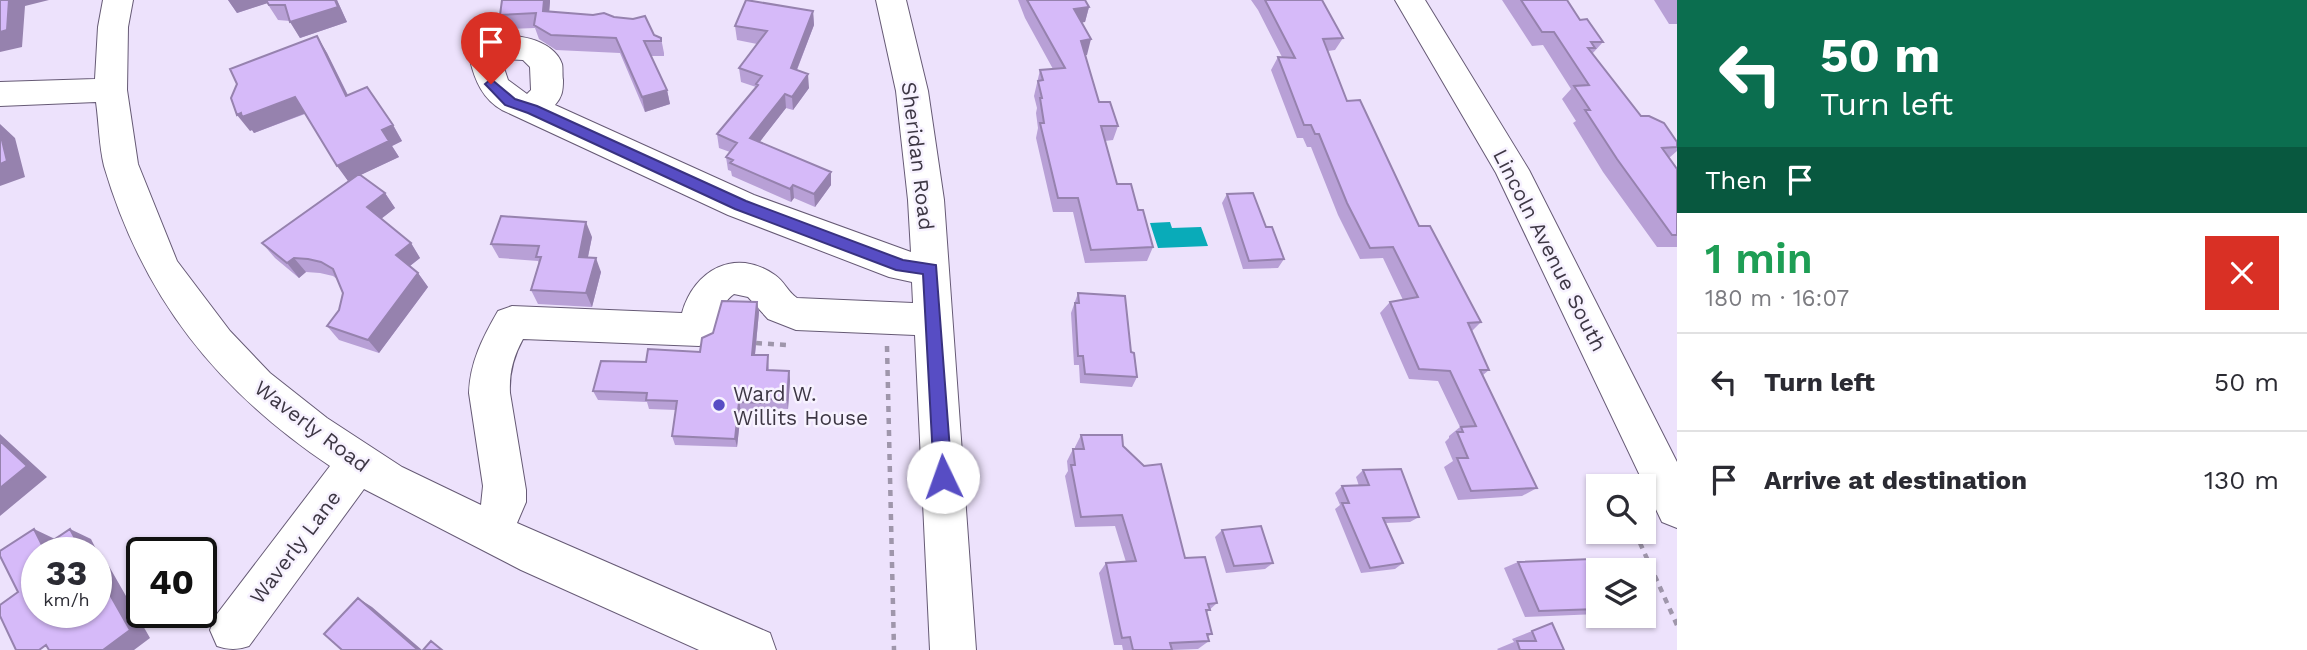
<!DOCTYPE html>
<meta charset="utf-8">
<style>
body{margin:0;font-family:"Work Sans",sans-serif;background:#f7f7f7;color:#2b2b33;height:100vh;display:flex;flex-direction:column;font-size:26px;white-space:nowrap}
*{box-sizing:border-box;margin:0}
p{font-size:23px;color:#7c7c81}
.icon{flex:none;width:38px;height:38px;fill:none;stroke:currentColor;stroke-width:2;stroke-linecap:round;stroke-linejoin:round}
.map{position:relative;flex:1;overflow:hidden}
.panel{display:flex;flex-direction:column;background:#fff;width:630px}
.panel>*{flex:none}
.guide{background:#0b6e4f;color:#fff;overflow:hidden}
.tools{position:absolute;left:1586px;top:474px;display:grid;gap:14px}
.tools a{display:grid;place-items:center;width:70px;height:70px;border-radius:0px;background:#fff;box-shadow:0 2px 5px #0004;font-size:35px}
.speed{position:absolute;left:21px;top:537px;display:flex;gap:14px;font-size:35px;font-weight:700;text-align:center}
.speed>*{display:grid;place-content:center;width:91px;height:91px;border-radius:50%;background:#fff;box-shadow:0 2px 5px #0004;line-height:1}
.speed small{font-size:18px;font-weight:400}
.speed .limit{border:4px solid #111;border-radius:10px;background:#fff;color:#111}
.pin{position:absolute;display:grid;place-items:center;width:60px;height:60px;color:#fff;margin:-72px -30px;border-radius:50% 50% 50% 0;rotate:-45deg;box-shadow:0 0 7px #0007}
.pin .icon{rotate:45deg}
.me{position:absolute;width:77px;margin:-38px;rotate:357deg;stroke-linejoin:round;filter:drop-shadow(0 0 5px #0008)}
.turn{display:flex;align-items:center;gap:24px;height:147px;padding:0 28px;font-size:32px}
.turn .icon{width:91px;height:91px;stroke-width:2.5}
.turn b{display:block;font-size:49px;line-height:60px}
.then{display:flex;align-items:center;height:66px;padding:0 28px;background:#0003;gap:14px;font-size:26px}
.round{display:grid;place-items:center;flex:none;width:74px;height:74px;border-radius:0px;background:#f7f7f7}
.summary{display:flex;align-items:center;justify-content:space-between;height:119px;padding:0 28px}
h1{font-size:42px;font-weight:600;line-height:52px;color:#1e9e55}
ul{padding:0;list-style:none}
li{display:flex;align-items:center;gap:21px;height:98px;padding:0 28px;border-top:2px solid #e1e1e2}
li div{flex:1}
li b{display:block;font-size:26px}
li em{font-style:normal}
main{display:flex;flex:1;min-height:0}
.map>svg:first-child{display:block}
.water{fill:#09abb9}
.lines{fill:none;stroke-linecap:round;stroke-linejoin:round}
.minor-casing{stroke:#665a75;stroke-width:2}
.path{stroke:#9f96ab;stroke-width:4.5;stroke-dasharray:6 6;stroke-linecap:butt}
.minor{fill:#fff;fill-rule:evenodd}
.wall{fill:#b8a0d6}
.shaded-wall{fill:#9682ae}
.building{fill:#d6baf9;stroke:#9682ae;stroke-width:2}
.route{fill:#574dc4;stroke:#39327f;stroke-width:2}
.poi-dot{fill:#574dc4;stroke:#f7f2ff;stroke-width:2.5}
.labels{text-anchor:middle;dominant-baseline:central;stroke-width:5;stroke-linejoin:round;paint-order:stroke}
.street-label{font-size:21px;fill:#3d3744;stroke:#f7f2ff}
.poi-label{font-size:21px;fill:#3d3744;stroke:#f7f2ff;text-anchor:start}
</style>
<main>
<div class="map">
<svg width="1677" height="650" viewBox="0 0 1677 650">
<rect width="100%" height="100%" fill="#ede2fc"/>
<path class="water" d="M1170,222L1172,228L1201,227L1208,246L1158,248L1150,223Z"/>
<g class="lines">
<defs>
<path id="minor" d="M103,0H133L128,27L127,90L138,164L177,261L230,331L270,373L327,418L402,467L481,505L483,486L469,393C470,362 483,337 498,311L512,306L682,313C694,270 735,247 775,275C784,281 788,292 797,298L913,303L912,282L889,277L728,215L502,110C483,99 475,81 470,60C475,53 481,43 489,40C510,30 554,39 562,64C563,68 562,75 563,80C563,91 562,97 555,105L754,195L911,252L908,200L896,91L876,0H906L928,91L944,200L976,650H930L915,335L796,330L768,319L748,297L734,294C717,306 721,324 713,342L699,346L523,339C513,357 509,373 510,393L526,490V502L517,523L770,633L776,650H699L521,570L364,489L249,646C238,650 228,650 217,646L210,630L217,614L330,466C217,390 143,298 104,166C99,146 99,123 96,102L0,106V82L95,79L98,27ZM505,59L523,60L530,67L531,90L527,94L508,80L502,62Z
M1395,0H1425L1529,170L1677,462V528L1662,522L1496,173Z"/>
</defs>
<use href="#minor" class="minor-casing"/>
<path class="path" d="M756,343L786,345
M887,346L894,650
M1635,532L1677,625"/>
<use href="#minor" class="minor"/>
</g>
<path class="wall" d="M228,0H337L347,22L300,38L290,21L278,20L267,3L237,13Z
M502,0H550L549,11L654,35L661,38L664,53V56H651L667,90L670,104L645,112L620,53L556,50L539,39L535,28L506,29L500,15Z
M1018,0H1085L1089,7L1085,22H1081L1087,55H1085L1099,102L1118,126L1113,140L1105,141L1117,184L1138,210L1153,247L1147,261L1085,263L1073,212H1053L1036,138L1038,128L1036,113L1037,108L1034,96L1040,70L1053,69L1025,18Z
M1251,0H1322L1343,38L1335,50L1328,51L1347,101L1419,226L1481,322L1472,331L1489,370L1483,375L1537,488L1522,496L1458,500L1444,467L1453,461L1445,442L1449,438V436L1460,427L1438,381L1409,379L1380,313L1390,302L1403,300L1383,258L1360,259L1338,215L1311,147H1307L1303,138H1297L1271,70L1278,57H1282L1258,10Z
M1502,0H1567L1580,20L1603,42L1592,54L1641,116L1677,142V151L1669,158L1677,169V247H1657L1603,172L1573,123L1576,121L1562,99L1571,89L1543,45L1532,46Z
M1654,0H1677V24H1669Z
M813,11L814,25L797,70L809,88L793,110L786,108L759,142L831,172V185L815,207L794,198L791,202L732,176L731,171L728,170L726,157L730,152L719,148L717,134L756,87L741,82L739,68L757,44L737,40L735,26Z
M317,36L327,53L348,95L393,125L402,141L392,146L399,157L360,175L385,193L395,208L381,219L411,243L420,258L410,266L418,273L428,287L379,353L339,340L327,326L339,310L343,293L337,279L333,276L320,273L306,272L299,278L275,258L262,243L348,181L305,114L254,133L252,130L250,131Z
M1227,194L1266,227L1284,259L1278,268L1243,269L1222,203Z
M592,237L588,257L601,272L592,307L538,304L531,290L539,263L538,261L499,258L491,244Z
M1078,293L1131,352L1137,377L1132,387L1080,383L1079,365H1074L1071,313Z
M757,302L759,312L755,355H768L769,370L789,371L790,380L788,409L766,408V412L741,411L737,447L675,445L672,436L676,410L649,409L647,402L598,400L593,391L646,362L700,352L713,333Z
M1081,435L1123,446L1185,558L1217,603L1206,613L1212,634L1207,637L1209,641L1198,649L1172,650H1123L1122,645H1114L1099,573L1106,563L1126,562L1115,526L1075,527L1065,476L1068,471L1067,461L1073,449H1075V447Z
M1363,470L1419,517L1410,522L1386,523L1403,563L1395,569L1361,573L1335,509L1340,505L1335,493L1342,486H1359L1356,477Z
M1222,530L1273,563L1265,569L1226,573L1215,537Z
M1518,562L1598,571V614L1525,617L1504,568Z
M1552,623L1564,650H1498L1497,649L1514,642L1512,639Z"/>
<path class="shaded-wall" d="M9,0H49L25,6L22,47L0,52V32Z
M228,0H267L268,3L237,13Z
M335,0H337L347,22L300,38L290,22Z
M544,0H550V2L548,26L543,11Z
M1089,7L1085,22L1070,25L1074,9Z
M813,11L814,25L792,82L791,68Z
M317,36L327,53L356,112L346,96Z
M1091,39L1087,55L1077,56L1081,41Z
M808,74L809,88L793,110L792,97Z
M667,90L670,104L645,112L642,97Z
M785,94L786,108L752,152L750,138Z
M295,97L306,113L254,133L252,130L250,131L237,115Z
M0,124L15,138L25,177L0,186Z
M393,125L402,141L392,146L399,157L348,181L337,166L382,130Z
M831,172V185L815,207L814,194Z
M793,185L794,198L791,202L790,189Z
M385,193L395,208L377,222L367,207Z
M586,222L592,237L585,271L579,257Z
M411,243L420,258L406,269L396,255Z
M294,258L306,272L299,278L287,263Z
M596,258L601,272L592,307L586,293Z
M418,273L428,287L379,353L368,340Z
M757,302L759,312L754,364L752,355Z
M789,371L790,380L788,409L787,400Z
M739,402L741,411L737,447L735,439Z
M0,434L47,477L0,516Z
M34,529L55,539L43,547Z
M70,529L91,539L97,551L102,554L150,638L134,650H103L96,570V553H87L79,546Z
M358,598L372,607L422,650H418Z"/>
<path class="building" d="M0,0H9L7,30L0,32Z
M266,0H335L338,7L290,22L285,5H269Z
M502,0H544L543,11L593,15L604,13L614,17L633,19L645,16L654,35L661,38V41H644L667,90L642,97L616,38L551,35L534,25L536,13L500,15Z
M746,0L813,11L791,68L808,74L792,97L785,94L750,138L831,172L814,194L793,185L790,189L730,163L733,160L726,157L737,143L717,134L758,85L756,84L762,76L739,68L767,31L735,26Z
M1027,0H1085L1089,7L1074,9L1091,39L1081,41L1099,102H1110L1118,126H1101L1117,184H1131L1138,210H1143L1153,247L1091,250L1078,198H1058L1040,123H1044L1040,98H1042L1038,81L1043,80L1040,70L1065,68Z
M1265,0H1322L1343,38L1323,39L1347,101L1360,100L1419,226H1430L1481,322L1468,323L1489,370H1480L1537,488L1471,491L1457,458H1468L1457,432H1463L1461,427L1476,426L1450,371L1419,369L1390,302L1418,297L1393,247L1370,248L1347,203L1319,134H1315L1311,125H1304L1278,57L1295,58Z
M1521,0H1567L1580,20L1587,19L1603,42H1591L1595,48H1588L1641,116H1649L1664,123L1677,142V147L1662,148L1677,169V235H1672L1617,159L1585,110H1590L1574,86L1589,85L1554,32H1542Z
M317,36L346,96L367,87L393,125L382,130L389,141L337,166L295,97L242,117L241,113L237,115L231,98L237,84L230,69Z
M0,132L7,161L0,164Z
M359,174L385,193L367,207L411,243L396,255L418,273L368,340L327,326L339,310L343,293L333,269L321,262L308,259L294,258L287,263L262,243Z
M1253,193L1266,227H1272L1284,259L1249,261L1227,194Z
M501,216L586,222L579,257L596,258L586,293L531,290L541,257H536L539,246L491,244Z
M1078,293L1125,296L1131,352L1134,353L1137,377L1085,374L1083,356H1078L1075,303H1079Z
M722,301L757,302L752,355H768L767,370L789,371L787,400L765,399L764,403L739,402L735,439L672,436L677,401L646,400L647,393L593,391L601,361L646,362L648,349L700,352L702,338L713,333Z
M1081,435H1122L1123,446L1144,466L1161,464L1185,558L1205,557L1217,603L1208,604L1210,610H1206L1212,634H1207L1209,641L1170,643L1172,650H1133L1130,637L1122,638L1106,563L1136,561L1122,515L1081,517L1071,465H1075L1073,449H1084Z
M0,441L27,466L0,488Z
M1401,469L1419,517L1383,518L1403,563L1370,568L1342,503H1349L1342,486L1369,485L1363,470Z
M1261,526L1273,563L1234,566L1222,530Z
M34,529L43,547L70,529L79,546L82,544L87,553H37V612H96V570L130,630L103,650H49L46,645L39,650H16L0,616V605L18,592L0,556V551Z
M1592,559L1598,571V609L1539,611L1518,562Z
M358,598L418,650H342L324,634Z
M1552,623L1564,650H1520L1517,641H1536L1532,631Z
M431,641L442,650H423Z"/>
<path class="route" d="M491,79L515,99L537,106L746,201L903,260L936,265L952,477L949,483L943,485L937,483L934,477L923,274L896,270L735,209L528,113L505,105L485,84Z"/>
<circle class="poi-dot" cx="719" cy="405" r="7"/>
<g class="labels">
<g class="street-label">
<text transform="translate(918 156) rotate(83)">Sheridan Road</text>
<text transform="translate(1550 250) rotate(63)">Lincoln Avenue South</text>
<text transform="translate(312 426) rotate(37)">Waverly Road</text>
<text transform="translate(295 547) rotate(-53)">Waverly Lane</text>
</g>
<g class="poi-label">
<text x="733" y="393">Ward W.<tspan x="733" dy="24">Willits House</tspan></text>
</g>
</g>
</svg>
<div class="tools">
<a><svg class="icon" aria-label="search" viewBox="0 0 24 24"><circle cx="10" cy="10" r="6"/><path d="M15 15l6 6"/></svg></a>
<a><svg class="icon" aria-label="layers" viewBox="0 0 24 24"><path d="M12 4l9 5-9 5-9-5zM3 14l9 5 9-5"/></svg></a>
</div>
<div class="speed"><div>33<small>km/h</small></div><div class="limit">40</div></div>
<div class="pin" style="left:491px;top:84px;background:#d93025"><svg class="icon" aria-label="arrive" viewBox="0 0 24 24"><path d="M6 21V4h12l-3 4 3 4H6"/></svg></div>
<svg class="me" style="left:943px;top:477px" viewBox="-20 -20 40 40"><circle r="19" fill="#fff"/><path d="M0-13L10 11 0 6-10 11z" fill="#574dc4"/></svg>
</div>
<section class="panel">
<div class="guide">
<div class="turn"><svg class="icon" aria-label="left" viewBox="0 0 24 24"><path d="M17 20v-9H6M10 6l-5 5 5 5"/></svg><div><b>50 m</b>Turn left</div></div>
<div class="then">Then<svg class="icon" aria-label="arrive" viewBox="0 0 24 24"><path d="M6 21V4h12l-3 4 3 4H6"/></svg></div>
</div>
<div class="summary"><div><h1>1 min</h1><p>180 m · 16:07</p></div><a class="round" style="background:#d93025;color:#fff"><svg class="icon" aria-label="close" viewBox="0 0 24 24"><path d="M6 6l12 12M18 6L6 18"/></svg></a></div>
<ul>
<li><svg class="icon" aria-label="left" viewBox="0 0 24 24"><path d="M17 20v-9H6M10 6l-5 5 5 5"/></svg><div><b>Turn left</b></div><em>50 m</em></li>
<li><svg class="icon" aria-label="arrive" viewBox="0 0 24 24"><path d="M6 21V4h12l-3 4 3 4H6"/></svg><div><b>Arrive at destination</b></div><em>130 m</em></li>
</ul>
</section>
</main>
